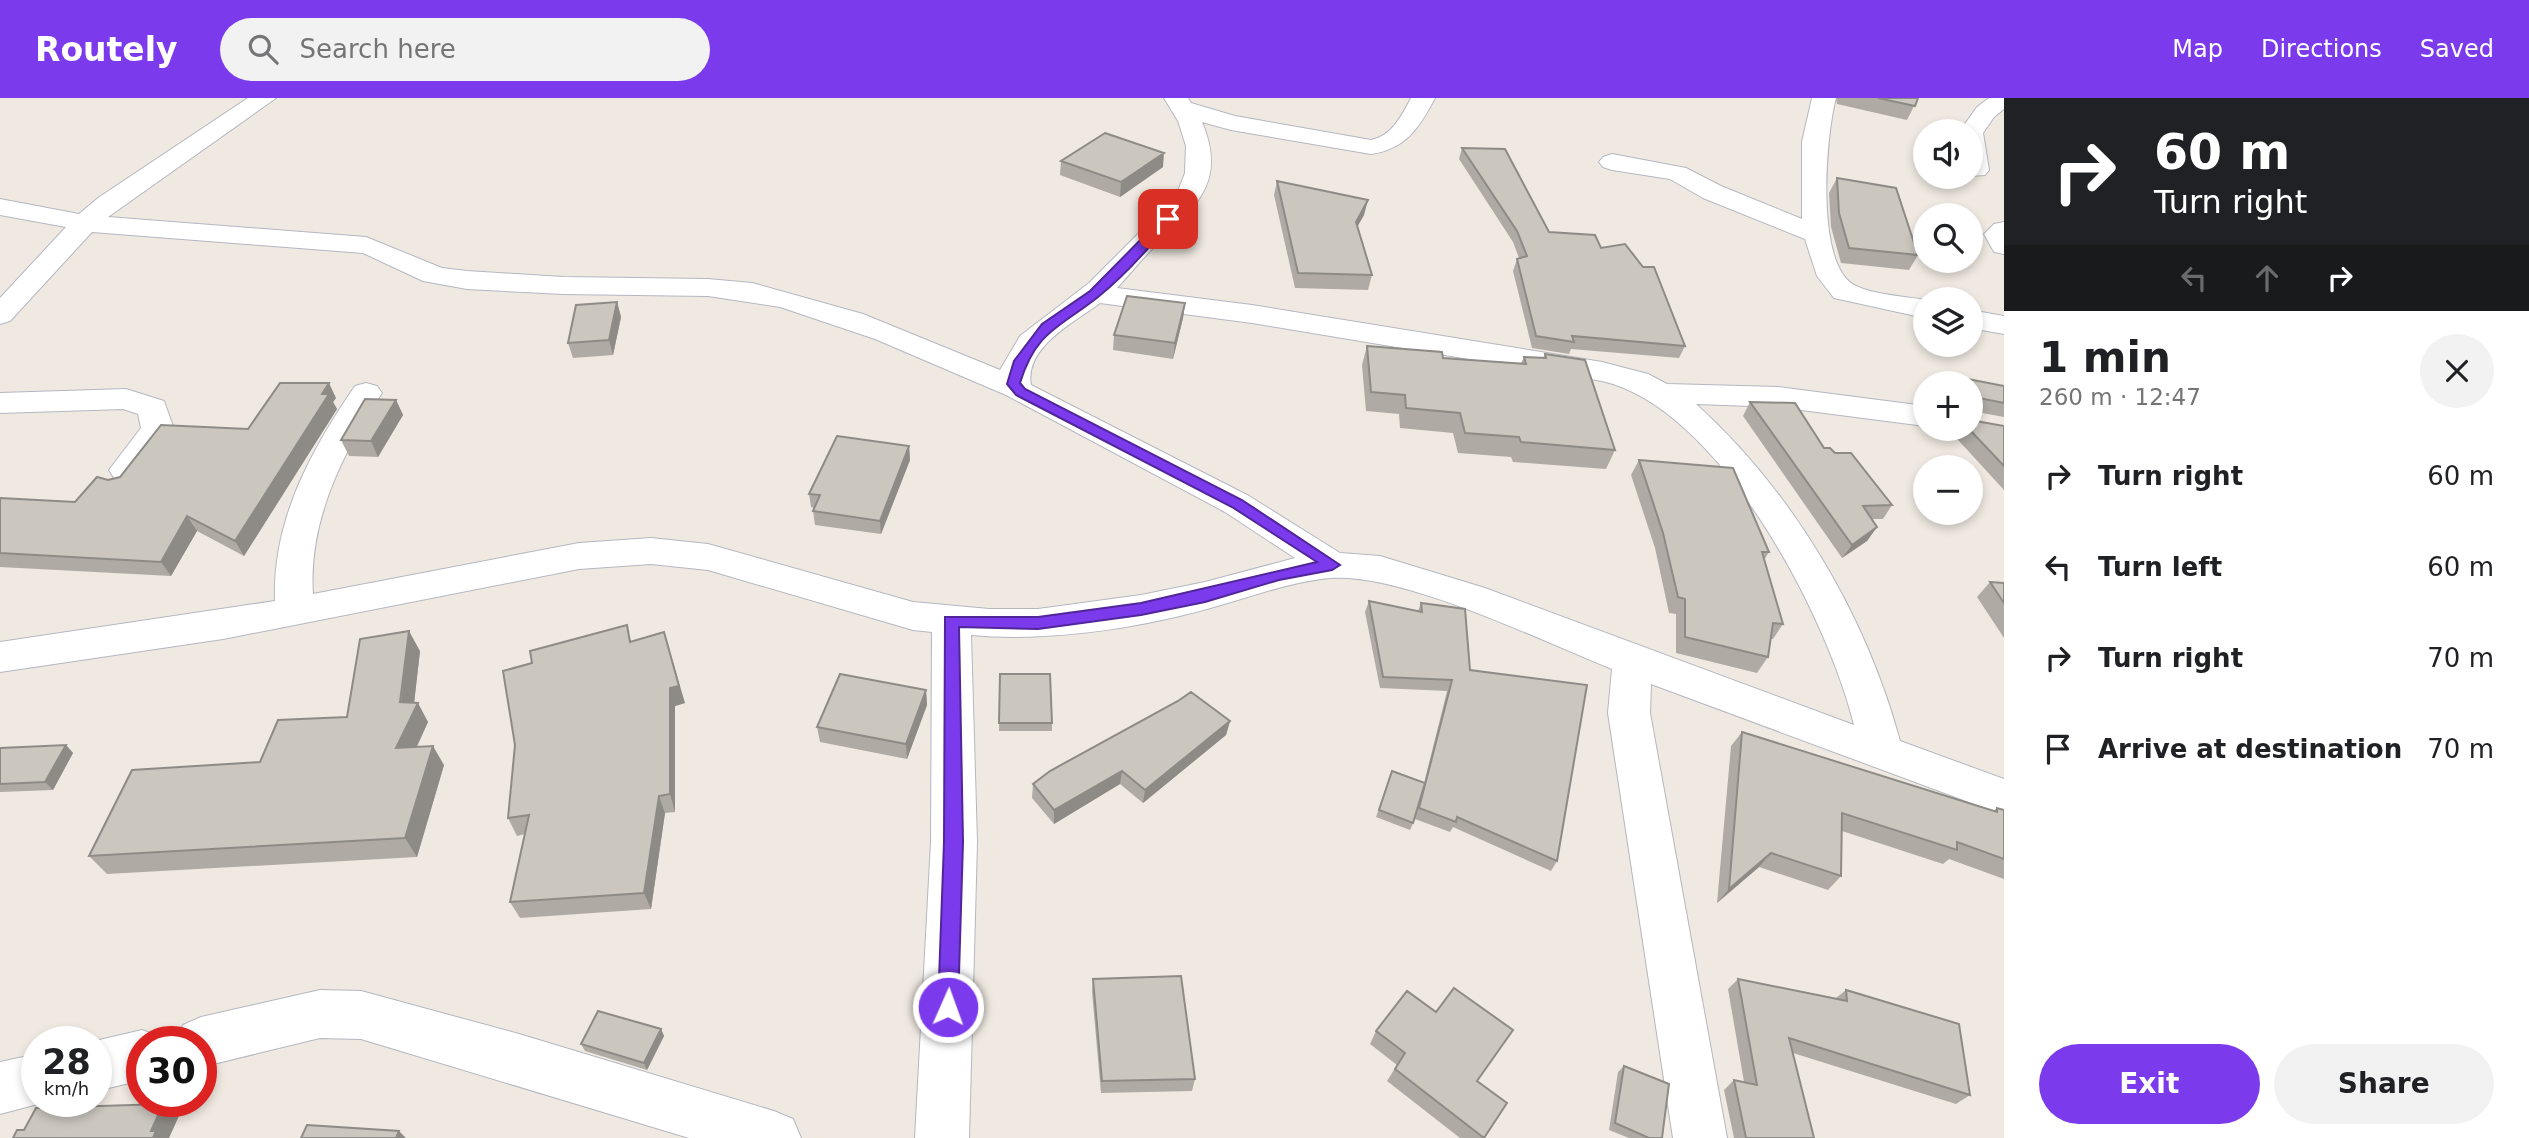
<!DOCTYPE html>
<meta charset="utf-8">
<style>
body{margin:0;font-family:"DejaVu Sans",sans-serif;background:#f2f2f2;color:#202124;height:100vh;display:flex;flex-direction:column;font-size:26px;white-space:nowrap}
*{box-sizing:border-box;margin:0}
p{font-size:23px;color:#757577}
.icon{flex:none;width:38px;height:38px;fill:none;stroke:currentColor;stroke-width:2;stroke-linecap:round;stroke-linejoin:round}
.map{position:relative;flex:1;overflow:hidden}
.sheet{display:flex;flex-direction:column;background:#fff;width:525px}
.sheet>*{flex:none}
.top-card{background:#202124;color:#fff;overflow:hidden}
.tools{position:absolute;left:1913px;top:21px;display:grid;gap:14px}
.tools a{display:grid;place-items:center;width:70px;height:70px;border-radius:50%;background:#fff;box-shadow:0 4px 10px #0003;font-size:35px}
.speed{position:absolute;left:21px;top:928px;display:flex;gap:14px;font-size:35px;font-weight:700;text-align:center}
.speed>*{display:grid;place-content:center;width:91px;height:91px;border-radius:50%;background:#fff;box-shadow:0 4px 10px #0003;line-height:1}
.speed small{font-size:18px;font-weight:400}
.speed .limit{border:10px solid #d22;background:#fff;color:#111}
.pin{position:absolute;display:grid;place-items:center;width:60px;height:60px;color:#fff;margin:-30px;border-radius:14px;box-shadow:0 4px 10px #0006}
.me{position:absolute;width:77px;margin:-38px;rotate:2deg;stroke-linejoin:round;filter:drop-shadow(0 0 5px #0008)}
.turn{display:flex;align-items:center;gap:24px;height:147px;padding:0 35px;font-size:32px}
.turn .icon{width:91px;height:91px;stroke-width:2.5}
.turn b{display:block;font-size:49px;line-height:60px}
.lanes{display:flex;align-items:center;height:66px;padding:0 35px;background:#0003;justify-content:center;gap:35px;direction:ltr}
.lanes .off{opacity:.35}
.round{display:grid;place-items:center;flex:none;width:74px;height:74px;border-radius:37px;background:#f2f2f2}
.head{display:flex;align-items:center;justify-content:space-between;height:119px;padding:0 35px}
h1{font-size:42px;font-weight:700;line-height:52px}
.primary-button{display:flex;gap:14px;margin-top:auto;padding:14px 35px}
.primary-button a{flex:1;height:80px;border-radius:42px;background:#7c3aed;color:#fff;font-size:28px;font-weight:700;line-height:80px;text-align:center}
.primary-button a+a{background:#f2f2f2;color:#202124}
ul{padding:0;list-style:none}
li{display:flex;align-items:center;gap:21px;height:91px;padding:0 35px}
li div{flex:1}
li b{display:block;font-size:26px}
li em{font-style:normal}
header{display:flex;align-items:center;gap:42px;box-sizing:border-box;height:98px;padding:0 35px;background:#7c3aed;color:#fff}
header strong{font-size:33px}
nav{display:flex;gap:38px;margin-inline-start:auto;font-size:24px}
.search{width:490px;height:63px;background:#f2f2f2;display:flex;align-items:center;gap:18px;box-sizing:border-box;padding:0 24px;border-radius:38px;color:#757577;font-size:26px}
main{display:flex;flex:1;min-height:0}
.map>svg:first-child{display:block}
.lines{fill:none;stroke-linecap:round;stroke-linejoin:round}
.minor-casing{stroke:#b4b7c1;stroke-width:2}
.minor{fill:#fff;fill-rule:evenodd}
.wall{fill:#afaba4}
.shaded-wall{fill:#8e8b86}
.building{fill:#cbc7bf;stroke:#8e8b86;stroke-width:2}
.route{fill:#7c3aed;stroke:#51269a;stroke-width:2}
</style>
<header>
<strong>Routely</strong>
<div class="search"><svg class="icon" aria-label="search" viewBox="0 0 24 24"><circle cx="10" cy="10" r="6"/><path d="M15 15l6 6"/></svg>Search here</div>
<nav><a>Map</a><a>Directions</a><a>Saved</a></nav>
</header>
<main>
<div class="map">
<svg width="2004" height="1040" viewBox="0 0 2004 1040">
<rect width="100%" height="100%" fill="#efe9e1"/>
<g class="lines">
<defs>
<path id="minor" d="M248,0H276L108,119L366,139L442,170L467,173L563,179L708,181L752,185L863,216L1000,272L1020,238L1089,185L1176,98L1185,75L1186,48L1178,23L1164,0H1188L1191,5L1235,18L1371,42C1392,38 1402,17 1411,0H1435C1419,30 1406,51 1371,56L1231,32L1202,24C1228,86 1194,109 1154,149C1141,162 1130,176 1117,190L1252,207L1602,264L1648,276L1667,286L1778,289L1925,308V328L1778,309L1696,306C1793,394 1866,517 1900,643L2004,681V717L1651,586L1650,615L1727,1040H1673L1608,615L1612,571C1542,543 1401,474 1330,480C1288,484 1248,500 1207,511C1135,531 1045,544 971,537L977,744L969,1040H915L931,744L932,534L913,532L708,472L651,466L579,471L223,541L0,574V544L275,503C272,423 311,352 355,288L366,285L377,288L382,295C343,354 308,423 313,496L579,445L651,440L708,446L913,504L989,511H1038L1141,497L1205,484L1295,460L1225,414L1006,297L875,241L780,209L708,198L563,196L467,191L423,183L363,155L92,134L10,223L0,226V200L66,129L0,117V101L79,116L98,100ZM1100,205L1252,225L1602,283C1720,310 1827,518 1854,627L1485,490L1380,458L1340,455L1249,398L1031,287C1024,249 1075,224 1100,205Z
M1812,0H1836C1826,36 1814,169 1856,188C1875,197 1904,198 1925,202V220L1834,200L1817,178L1805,141L1703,100L1670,81L1612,72L1603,69L1599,64L1603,59L1612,56L1686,70L1721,88L1802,121V44Z
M1989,0H2004V11L1994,19L1983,35L1989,72L1985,77L1970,78V33H1960L1977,9Z
M2004,124V156L1994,154L1984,136L1994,126Z
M1970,212L2004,218V236L1970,230Z
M126,291L164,303L174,331L138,380L126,383L114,380L109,372L141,330L138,316L123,311L0,315V295Z
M320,892L361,893L519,936L774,1013L793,1021L801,1040H689L361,941L320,940L201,969V943H176L183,927L201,919Z
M142,932L160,939L162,943H142V982L96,993L95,943Z
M37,956V1003H49L0,1016V964Z"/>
</defs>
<use href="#minor" class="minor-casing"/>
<use href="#minor" class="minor"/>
</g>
<path class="wall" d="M1836,0H1918L1907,22L1837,6Z
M1462,50L1549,134L1601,150L1685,248L1679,260L1571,251L1569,256L1532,250L1513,173L1517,161L1519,160L1513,144L1459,61Z
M1061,63L1163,69L1120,99L1060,77Z
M1837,80L1918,157L1909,172L1841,165L1831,129L1829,95Z
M1277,83L1364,117L1357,129L1372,177L1368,192L1295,190L1274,97Z
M617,204L621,219L613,257L573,260L568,245Z
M1185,205L1183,220L1173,261L1113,252L1114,237Z
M1367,248L1443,260L1521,265L1524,259L1543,260L1545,256L1615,352L1606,371L1513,364L1511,359L1458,355L1453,335L1400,330L1399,316L1366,313L1362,267Z
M1942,276L2004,288V319L1977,314V316L1972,322L2004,328V392L1948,331H1970V285H1936Z
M336,300L333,304L337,311L244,458L197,433L171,478L0,469V400L75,404L108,382L120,379Z
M396,302L403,317L378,359L349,358L341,342Z
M1750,304L1824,350L1835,355L1892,407L1883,421H1872L1877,429L1867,443L1842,460L1743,318Z
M909,348L910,362L881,436L815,427L813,413L814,410L811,409L809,396Z
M1639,362L1769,454L1764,462L1783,526L1773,541H1771L1768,559L1757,575L1676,555V516L1669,515L1655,450L1631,377Z
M1990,484L2004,485V540L1977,499Z
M1369,503L1418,513L1421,505L1470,572L1557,763L1551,773L1453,729L1450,734L1415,721L1410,732L1376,719L1392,673L1424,685L1447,593L1380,590L1365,514Z
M632,543L685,605L675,608V714L665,715L651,811L520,820L510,804L525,736L517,738L508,720L532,565Z
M420,553L414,605L428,624L417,649L444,667L417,759L107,776L89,758L347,619Z
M1000,576L1052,625V633H999Z
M926,592L927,607L907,661L820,644L817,629Z
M1178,603L1230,623L1226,637L1143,705L1120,686L1054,726L1032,700L1033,686Z
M1742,634L1993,713L1997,710L2004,712V781L1949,761L1943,766L1842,733L1841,778L1828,792L1759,769L1717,805L1731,648Z
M66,647L73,655L53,692L0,694V650Z
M1093,881L1195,981L1192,993L1101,995L1092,894Z
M1738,881L1836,900L1846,892L1970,997L1956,1006L1793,955L1814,1040H1734L1724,992L1734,982L1744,984L1728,891Z
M661,931L664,938L647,972L585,953L581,946Z
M1376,933L1477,983L1484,1040H1460L1387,983L1397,967L1370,946Z
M1624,968L1662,1040H1629L1609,1032L1618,974Z"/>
<path class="shaded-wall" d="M1164,55L1163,69L1120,99L1121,84Z
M1368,102L1364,117L1352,138L1356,124Z
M617,204L621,219L613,257L609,242Z
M1185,205L1183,220L1173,261L1175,245Z
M329,285L336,300L333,304L337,311L244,458L235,443Z
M396,302L403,317L378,359L371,343Z
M909,348L910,362L881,436L880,423Z
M187,418L197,433L171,478L161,464Z
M1877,429L1867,443L1842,460L1852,447Z
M409,533L420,553L413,615L418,605L428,624L407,669L396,650Z
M664,534L685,605L675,608V714L670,696Z
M926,592L927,607L907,661L906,646Z
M1230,623L1226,637L1143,705L1145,692Z
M66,647L73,655L53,692L45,684Z
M433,648L444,667L417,759L405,740Z
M1122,673L1120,686L1054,726V712Z
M659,698L665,715L651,811L644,795Z
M1771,755L1759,769L1717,805L1729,791Z
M661,931L664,938L647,972L644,965Z
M163,1006L179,1018L169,1040H153L151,1033Z
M399,1033L406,1040H396Z"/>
<path class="building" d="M1878,0H1918L1915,8Z
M1105,35L1164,55L1121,84L1061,63Z
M1462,50L1505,51L1549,134L1595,137L1601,150L1625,146L1643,169H1654L1685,248L1572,238L1574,244L1536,238L1517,161L1527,158L1517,133Z
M1837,80L1896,90L1918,157L1849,150L1839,115Z
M1277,83L1368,102L1356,124L1372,177L1298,175Z
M1127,198L1185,205L1175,245L1114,237Z
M617,204L609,242L568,245L576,207Z
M1367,248L1442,254L1443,260L1526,266L1524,259L1546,260L1545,256L1585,262L1615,352L1521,344L1519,339L1465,335L1460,315L1406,310L1405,297L1371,294Z
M1942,276L2004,288V305L1979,300L1976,302L1977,316H1970V285H1944Z
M280,285H329L322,296H329L235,443L187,418L161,464L0,455V400L75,404L97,379L108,382L120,379L161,327L248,331Z
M365,301L396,302L371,343L341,342Z
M1750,304L1795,305L1824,350H1830L1835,355H1851L1892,407L1863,408L1877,429L1852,447Z
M1970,322L2004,328V368L1969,331H1970Z
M837,338L909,348L880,423L813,413L820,397L809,396Z
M1639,362L1733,370L1769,454H1762L1783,526L1773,525L1768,559L1685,539V501L1678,499L1663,435Z
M1990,484L2004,485V505Z
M1369,503L1422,514L1421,505L1465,511L1470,572L1587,587L1557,763L1457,719L1456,724L1419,710L1452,582L1383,579Z
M627,527L630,544L664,534L679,588L670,590V696L659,698L644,795L510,804L529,717L508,720L515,647L503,573L532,565L530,553Z
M409,533L400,604L418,605L396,650L433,648L405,740L89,758L132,672L260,664L278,622L347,619L360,541Z
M840,576L926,592L906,646L817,629Z
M1000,576H1050L1052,625H999Z
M1191,594L1230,623L1145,692L1122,673L1054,712L1033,686L1050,673L1178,603Z
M1742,634L1997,714V710L2004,712V761L1957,744V752L1842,715L1841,778L1771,755L1729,791Z
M66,647L45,684L0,686V650Z
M1392,673L1425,685L1413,725L1379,712Z
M1181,878L1195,981L1102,983L1093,881Z
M1738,881L1847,903L1846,892L1959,926L1970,997L1789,940L1814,1040H1746L1734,982L1757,987Z
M1454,890L1513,932L1477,983L1507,1005L1484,1040L1395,971L1405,955L1376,933L1407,893L1436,914Z
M598,913L661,931L644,965L581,946Z
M1624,968L1669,986L1662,1040H1649L1615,1025Z
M163,1006L151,1033H156L153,1040H13L17,1032H24L36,1010Z
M307,1027L399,1033L396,1040H301Z"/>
<path class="route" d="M1164,118L1173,121C1152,147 1124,178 1098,199C1059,230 1036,233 1020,285L1025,291L1242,402L1340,467L1332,472L1279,482L1205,504L1141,517L1038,531L959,529L963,744L958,909L955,916L948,919L941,916L938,909L944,744L945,519H1038L1141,505L1317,464L1232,409L1016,297L1007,286L1014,263L1042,226L1090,193Z"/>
</svg>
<div class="tools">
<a><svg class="icon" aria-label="sound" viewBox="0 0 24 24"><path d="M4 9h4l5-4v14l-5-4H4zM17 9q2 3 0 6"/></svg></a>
<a><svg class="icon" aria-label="search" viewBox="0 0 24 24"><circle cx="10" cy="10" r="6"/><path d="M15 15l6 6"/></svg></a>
<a><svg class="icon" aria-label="layers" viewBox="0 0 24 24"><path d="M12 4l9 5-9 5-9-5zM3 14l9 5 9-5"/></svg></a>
<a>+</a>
<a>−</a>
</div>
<div class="speed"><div>28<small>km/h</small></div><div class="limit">30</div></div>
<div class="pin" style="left:1168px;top:121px;background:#d93025"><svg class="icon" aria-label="arrive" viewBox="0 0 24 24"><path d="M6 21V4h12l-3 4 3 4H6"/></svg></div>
<svg class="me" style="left:948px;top:909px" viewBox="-20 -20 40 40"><circle r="17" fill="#7c3aed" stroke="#fff" stroke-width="3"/><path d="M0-11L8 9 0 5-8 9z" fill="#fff"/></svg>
</div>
<section class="sheet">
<div class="top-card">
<div class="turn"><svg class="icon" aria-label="right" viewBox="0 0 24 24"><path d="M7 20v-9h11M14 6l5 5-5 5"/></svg><div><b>60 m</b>Turn right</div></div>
<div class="lanes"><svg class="icon off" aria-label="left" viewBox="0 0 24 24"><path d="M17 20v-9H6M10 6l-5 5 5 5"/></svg><svg class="icon off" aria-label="ahead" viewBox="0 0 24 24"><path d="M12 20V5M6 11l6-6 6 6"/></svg><svg class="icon" aria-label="right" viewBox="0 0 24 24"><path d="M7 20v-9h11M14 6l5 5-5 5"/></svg></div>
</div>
<div class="head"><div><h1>1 min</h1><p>260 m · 12:47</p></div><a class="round"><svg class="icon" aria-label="close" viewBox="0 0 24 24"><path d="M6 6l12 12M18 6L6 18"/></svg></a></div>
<ul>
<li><svg class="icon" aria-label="right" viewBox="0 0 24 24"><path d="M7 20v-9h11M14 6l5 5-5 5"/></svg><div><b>Turn right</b></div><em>60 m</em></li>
<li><svg class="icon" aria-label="left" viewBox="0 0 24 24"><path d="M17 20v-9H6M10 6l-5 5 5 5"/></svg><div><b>Turn left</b></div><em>60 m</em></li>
<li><svg class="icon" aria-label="right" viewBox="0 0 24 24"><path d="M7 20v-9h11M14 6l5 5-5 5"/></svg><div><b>Turn right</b></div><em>70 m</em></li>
<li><svg class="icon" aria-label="arrive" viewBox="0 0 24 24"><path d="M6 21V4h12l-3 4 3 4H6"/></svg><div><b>Arrive at destination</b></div><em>70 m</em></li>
</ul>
<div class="primary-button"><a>Exit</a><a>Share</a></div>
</section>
</main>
